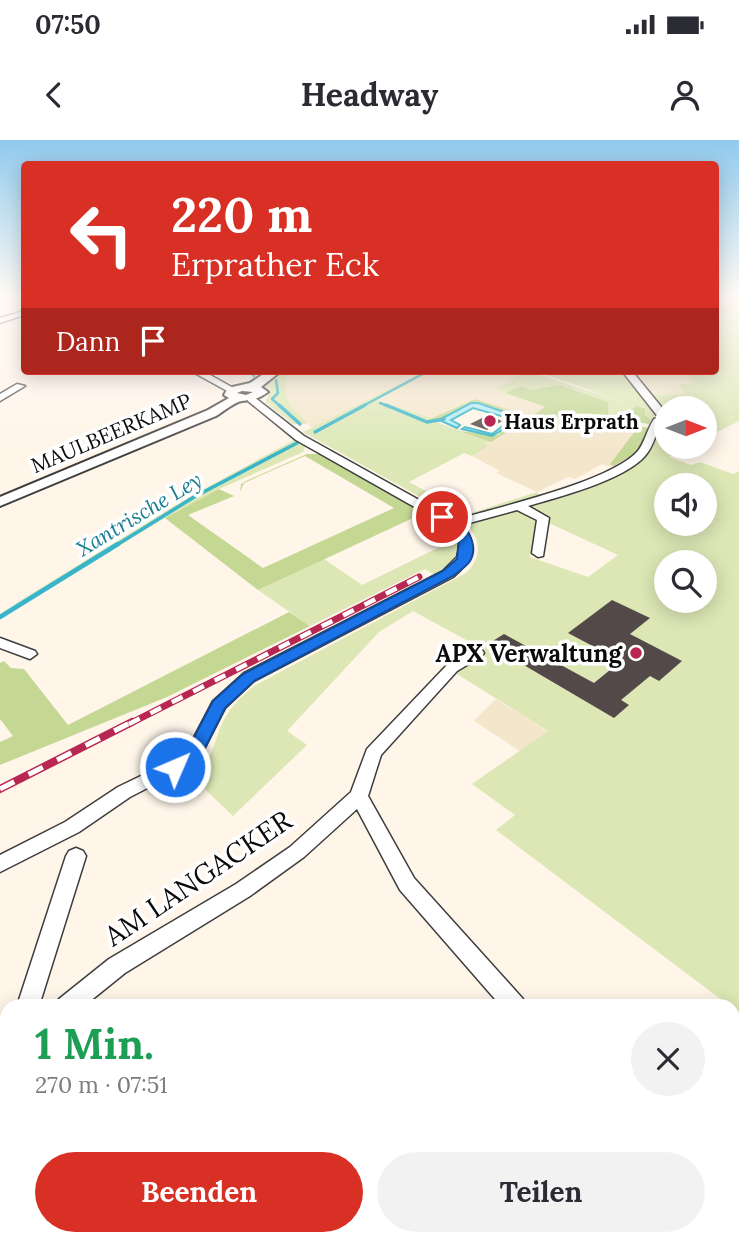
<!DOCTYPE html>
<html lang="de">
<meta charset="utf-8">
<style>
body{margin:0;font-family:Lora,serif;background:#f2f2f3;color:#2b2b33;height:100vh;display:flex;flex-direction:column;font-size:26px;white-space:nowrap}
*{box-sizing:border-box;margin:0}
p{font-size:23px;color:#7c7c81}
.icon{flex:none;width:38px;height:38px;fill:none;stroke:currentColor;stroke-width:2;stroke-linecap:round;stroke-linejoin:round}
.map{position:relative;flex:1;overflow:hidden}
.side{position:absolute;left:0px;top:859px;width:740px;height:247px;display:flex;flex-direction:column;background:#fff;border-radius:21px 21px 0 0;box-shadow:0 4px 18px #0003}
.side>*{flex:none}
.banner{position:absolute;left:21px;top:21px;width:698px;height:214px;border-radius:7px;box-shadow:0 4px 18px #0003;background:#d93025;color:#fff;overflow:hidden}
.needle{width:46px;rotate:90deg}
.buttons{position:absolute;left:654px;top:256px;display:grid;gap:14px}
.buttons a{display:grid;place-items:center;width:63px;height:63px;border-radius:50%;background:#fff;box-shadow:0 4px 18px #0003;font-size:35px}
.pin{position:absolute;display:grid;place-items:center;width:60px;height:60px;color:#fff;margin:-30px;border:4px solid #fff;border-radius:50%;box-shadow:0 2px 7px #0007}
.me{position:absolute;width:77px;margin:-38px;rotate:45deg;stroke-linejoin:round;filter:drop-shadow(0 0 5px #0008)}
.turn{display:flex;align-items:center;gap:24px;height:147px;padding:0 35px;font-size:32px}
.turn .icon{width:91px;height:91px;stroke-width:2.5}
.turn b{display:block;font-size:49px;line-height:60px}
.then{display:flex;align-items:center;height:66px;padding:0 35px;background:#0003;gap:14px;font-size:26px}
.round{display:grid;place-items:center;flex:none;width:74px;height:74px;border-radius:37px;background:#f2f2f3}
.head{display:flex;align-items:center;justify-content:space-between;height:119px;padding:0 35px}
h1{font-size:42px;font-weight:700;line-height:52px;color:#1e9e55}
.primary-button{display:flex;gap:14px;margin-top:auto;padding:14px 35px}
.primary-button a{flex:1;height:80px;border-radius:42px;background:#d93025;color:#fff;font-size:28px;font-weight:700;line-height:80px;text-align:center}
.primary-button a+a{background:#f2f2f3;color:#2b2b33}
.status{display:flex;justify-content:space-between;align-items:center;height:49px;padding:0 35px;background:#fff;direction:ltr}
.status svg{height:19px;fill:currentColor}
header{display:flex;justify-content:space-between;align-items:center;height:91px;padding:0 35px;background:#fff;font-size:32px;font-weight:700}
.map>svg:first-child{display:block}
.farmland{fill:#f3e6cb}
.green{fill:#dce7b5;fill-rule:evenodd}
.forest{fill:#c4d894}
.water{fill:#b0ecf4;stroke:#38b5ca;stroke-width:2}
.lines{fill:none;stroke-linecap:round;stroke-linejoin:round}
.stream-far2{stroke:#38b5ca;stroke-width:2.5}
.stream-far1{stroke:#38b5ca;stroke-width:3.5}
.stream{stroke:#38b5ca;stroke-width:4.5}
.building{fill:#534948}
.minor-casing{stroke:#3e3e3e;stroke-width:3}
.tertiary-casing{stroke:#3e3e3e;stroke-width:4}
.minor{fill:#fff;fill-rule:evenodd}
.tertiary{fill:#fff;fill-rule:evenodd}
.rail-far1-casing{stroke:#b72752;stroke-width:7}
.rail-casing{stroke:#b72752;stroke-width:8}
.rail-far1{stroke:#fff;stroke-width:4.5;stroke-dasharray:12;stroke-linecap:butt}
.rail{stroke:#fff;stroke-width:5;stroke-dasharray:16;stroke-linecap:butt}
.route{fill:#1a73e8;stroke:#114b97;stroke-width:2}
.poi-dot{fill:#b72752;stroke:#fff;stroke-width:2.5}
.labels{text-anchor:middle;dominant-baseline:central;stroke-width:7;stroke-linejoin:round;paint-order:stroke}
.far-poi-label{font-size:21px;font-weight:bold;fill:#0b0b0b;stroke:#fff;text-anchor:start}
.far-street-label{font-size:21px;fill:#0b0b0b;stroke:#fff}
.far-water-label{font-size:21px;font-style:italic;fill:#187c92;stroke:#fff}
.poi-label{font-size:24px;font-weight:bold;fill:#0b0b0b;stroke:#fff;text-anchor:end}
.near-street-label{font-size:28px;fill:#0b0b0b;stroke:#fff}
</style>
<div class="status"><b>07:50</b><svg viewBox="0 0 49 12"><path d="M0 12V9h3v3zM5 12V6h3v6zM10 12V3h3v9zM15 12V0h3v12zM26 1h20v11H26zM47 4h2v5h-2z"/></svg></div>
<header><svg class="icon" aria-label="back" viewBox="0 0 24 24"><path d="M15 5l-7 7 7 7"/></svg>Headway<svg class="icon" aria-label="person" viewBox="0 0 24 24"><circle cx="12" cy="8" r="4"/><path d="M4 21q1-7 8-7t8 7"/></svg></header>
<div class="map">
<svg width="739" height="1105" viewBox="0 0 739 1105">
<rect width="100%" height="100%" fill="#fff5e9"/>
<path class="farmland" d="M288,231H425L313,289L289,267L285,250Z
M432,231H528L495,249L546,268L532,277L592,281L635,291L610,324L614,326L611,327L602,324L575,339L568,337L537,352L496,333L500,331L472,316L487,306L484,304L530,277L475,259L428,280L377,259Z
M635,231H684L693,243L678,244L685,254L653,255Z
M496,559L549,592L520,611L474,581Z"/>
<path class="green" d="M739,160V281L705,298V268H667V273L653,255L685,254L678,244L693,243L684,231H716V168Z
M279,231H288C283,259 286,264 307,282L305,284H293L265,262L271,250L264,245Z
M425,231H432L378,260C399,268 420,275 441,281L439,283L489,301L485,304L488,306L472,316L464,313L409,342L468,374L537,352L540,355L460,379L303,292Z
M528,231L629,264L535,231H625L660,277L651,280L645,275L629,280L607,276L521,246L505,253L494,249Z
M657,284L667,286V306L688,307L669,317L691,325L700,322L733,334L739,331V873L496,690L515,675L472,644L548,591L457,534L439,530L470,502L413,471L379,492L287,591L307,605L233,676L188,633C216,622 212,602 224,580C231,566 242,556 254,546L466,433C483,416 481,399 465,382L517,367L539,379L530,417L588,437L618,415L549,383L545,380L548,377L525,367L634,323L654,304ZM667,345H705V383H667ZM667,422H705V460H667Z
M296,299L306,304L303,312L219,349L165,378L0,479V475L18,462L189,357Z
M440,383L449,384L462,401L456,423L436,436L425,429L310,486L258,450L324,419L362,445L452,401L430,387Z"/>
<path class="forest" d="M559,245L608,262V276L629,280L630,270L637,266L645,269V275L651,280L649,284C618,279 577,264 550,282L531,277L491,302L459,291L497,295L521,277L478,263L439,280H428L475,259L531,277L545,267L505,253L521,246L533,250Z
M568,276H577L650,288L642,309L614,326L610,324L635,291L592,281L576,284L561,279Z
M307,314H322L426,372L258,450L165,378L219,349L234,356L188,375L263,428L394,368L305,316L244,343L240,352L241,344L246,341Z
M289,472L310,486L167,557L0,625V602L13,596L0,579V523L4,521L11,528L24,529L68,585Z"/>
<path class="water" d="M471,263H478L522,278L492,296L462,289L465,287L492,294L512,279L473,268L451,280L460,285L457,288L439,280Z"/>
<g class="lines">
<path class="stream-far2" d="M250,231L254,236
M276,240L278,253L272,259L281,267
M380,263L390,267
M361,267L428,231"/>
<path class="stream-far1" d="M279,265L300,284
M386,265L427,282L444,279
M315,292L365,265
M115,406L194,357L297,303"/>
<path class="stream" d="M0,477L118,404"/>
</g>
<path class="building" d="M488,275L502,281L487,290L470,284Z
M612,460L650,478L630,494L682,521L659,541L650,536L621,560L629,565L614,578L488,504L504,494L594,543L621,521L568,493Z"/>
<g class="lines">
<defs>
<path id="minor" d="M24,171V175L0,183V178Z
M191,231H203L237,250L229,252Z
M622,231H632L667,274V284L660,286C655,296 653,307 645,316C624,340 559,357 528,366L549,378L543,416L538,417L532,413L537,380L517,370L462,385C479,405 471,422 453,437L254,541L225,568L202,613L190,626L130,657L79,692L0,732V715L65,682L118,647L178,618L190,605L213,561L244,533L443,431L457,417L460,404L450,387L296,300L248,261V257H254L304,296L455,380C498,367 607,343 637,312C645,303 647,289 654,279L659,278Z
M17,244L25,246L0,261V254Z
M0,498L35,511L37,514L30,519L0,508Z
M477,508L482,510L484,513L482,516L457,531L381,615L368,656L414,738L523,859L526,866H501L400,750L357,669L304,717L250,756L125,833L84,866H56L59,859L109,819L236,744L290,707L351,652L367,609L447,525Z
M76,708L83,711L86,716L39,866H17L66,716L69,711Z
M7,904V930L0,932V907Z
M733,1038L739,1041V1069L733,1067Z
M165,1099H193L195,1105H167Z"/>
<path id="tertiary" d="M268,231H281L261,247L268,252C259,259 252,260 242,261C234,262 223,272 216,276L0,366V357L208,270L229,258L224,255L228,248L250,243ZM242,251L253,252L246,255L237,253Z"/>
</defs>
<use href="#minor" class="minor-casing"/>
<use href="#tertiary" class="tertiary-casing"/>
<use href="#minor" class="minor"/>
<use href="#tertiary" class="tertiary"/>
<defs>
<path id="rail-far1" d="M129,584L419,437"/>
<path id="rail" d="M0,649L132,582"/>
</defs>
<use href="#rail-far1" class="rail-far1-casing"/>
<use href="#rail" class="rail-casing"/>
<use href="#rail-far1" class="rail-far1"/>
<use href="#rail" class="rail"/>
</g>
<linearGradient id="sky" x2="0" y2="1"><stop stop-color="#91caed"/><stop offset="0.5" stop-color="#fffaf5"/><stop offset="1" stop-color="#fffaf5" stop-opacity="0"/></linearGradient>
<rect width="739" height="313" fill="url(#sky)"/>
<path class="route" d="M438,375C459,372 482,402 470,421C466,427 458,432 453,436L254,541L225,568L202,614L181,632H169L166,627L190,605L213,561L243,534L443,431L457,419L459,397L438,380Z"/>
<g class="poi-dot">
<circle cx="490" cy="281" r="7"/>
<circle cx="636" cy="513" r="7"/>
</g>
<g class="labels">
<g class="far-poi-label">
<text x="504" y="281">Haus Erprath</text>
</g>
<g class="far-street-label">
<text transform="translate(111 293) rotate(-23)">MAULBEERKAMP</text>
</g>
<g class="far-water-label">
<text transform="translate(139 374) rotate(-31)">Xantrische Ley</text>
</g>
<g class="poi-label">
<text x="622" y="513">APX Verwaltung</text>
</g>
<g class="near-street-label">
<text transform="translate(198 738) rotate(-34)">AM LANGACKER</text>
</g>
</g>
</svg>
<div class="buttons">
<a><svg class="needle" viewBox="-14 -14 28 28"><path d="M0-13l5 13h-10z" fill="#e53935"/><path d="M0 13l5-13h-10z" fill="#7c7c81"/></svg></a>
<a><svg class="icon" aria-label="sound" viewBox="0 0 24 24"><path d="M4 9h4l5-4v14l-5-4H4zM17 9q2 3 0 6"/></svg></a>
<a><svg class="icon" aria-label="search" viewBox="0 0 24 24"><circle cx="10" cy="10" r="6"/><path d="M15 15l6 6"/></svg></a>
</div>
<div class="pin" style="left:442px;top:377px;background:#d93025"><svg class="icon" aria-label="arrive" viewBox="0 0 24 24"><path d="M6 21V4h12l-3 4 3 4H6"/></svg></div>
<svg class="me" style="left:175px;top:627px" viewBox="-20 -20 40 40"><circle r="17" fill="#1a73e8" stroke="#fff" stroke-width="3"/><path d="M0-11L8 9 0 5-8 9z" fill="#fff"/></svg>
<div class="banner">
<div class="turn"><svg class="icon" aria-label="left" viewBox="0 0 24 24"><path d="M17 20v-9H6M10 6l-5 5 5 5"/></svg><div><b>220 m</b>Erprather Eck</div></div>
<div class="then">Dann<svg class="icon" aria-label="arrive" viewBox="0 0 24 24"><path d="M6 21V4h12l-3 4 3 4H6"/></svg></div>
</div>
<section class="side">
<div class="head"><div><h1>1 Min.</h1><p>270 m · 07:51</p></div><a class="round"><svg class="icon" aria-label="close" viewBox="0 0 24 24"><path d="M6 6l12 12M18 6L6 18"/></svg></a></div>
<div class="primary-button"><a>Beenden</a><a>Teilen</a></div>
</section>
</div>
